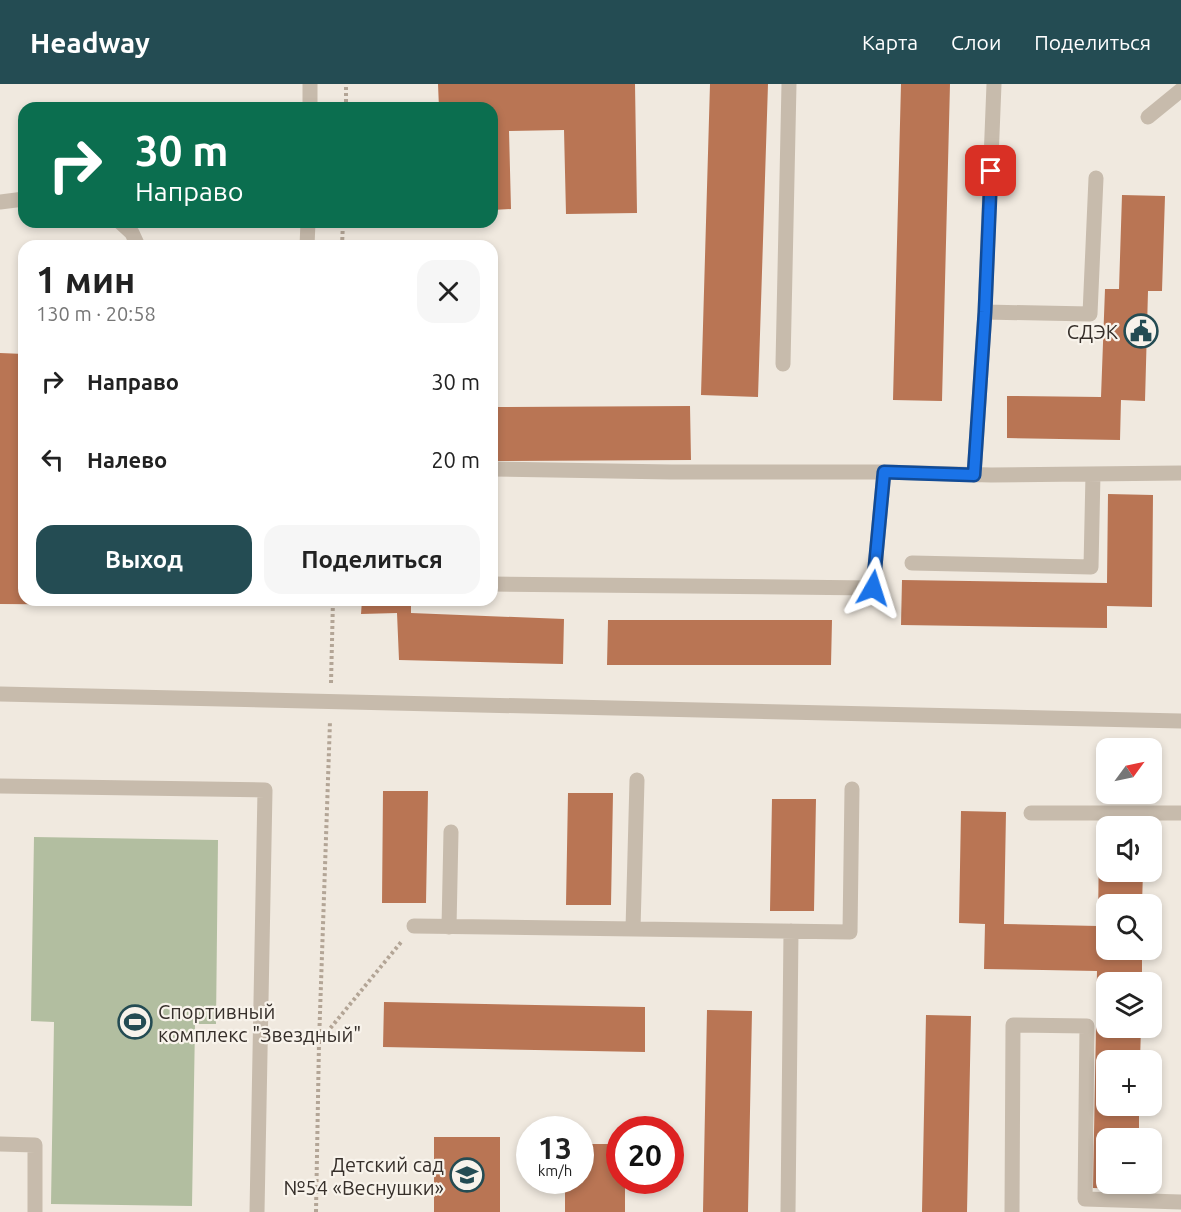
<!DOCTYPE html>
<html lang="ru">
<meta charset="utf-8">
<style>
body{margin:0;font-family:Ubuntu,sans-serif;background:#f6f6f6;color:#222;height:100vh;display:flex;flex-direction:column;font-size:22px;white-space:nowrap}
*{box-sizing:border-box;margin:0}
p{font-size:20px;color:#767676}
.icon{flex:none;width:33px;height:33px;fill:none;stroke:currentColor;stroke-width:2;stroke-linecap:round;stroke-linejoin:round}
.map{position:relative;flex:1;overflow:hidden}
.side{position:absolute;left:18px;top:156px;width:480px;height:366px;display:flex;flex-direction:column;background:#fff;border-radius:18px;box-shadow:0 3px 9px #0003}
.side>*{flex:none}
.top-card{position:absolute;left:18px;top:18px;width:480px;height:126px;border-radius:18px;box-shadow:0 3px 9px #0003;background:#0b6e4f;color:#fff;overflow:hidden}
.needle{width:39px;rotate:57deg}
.controls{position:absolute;left:1096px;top:654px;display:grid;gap:12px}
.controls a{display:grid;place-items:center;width:66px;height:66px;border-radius:12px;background:#fff;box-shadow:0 3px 9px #0003;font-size:30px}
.speed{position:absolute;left:516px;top:1032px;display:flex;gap:12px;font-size:30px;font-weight:700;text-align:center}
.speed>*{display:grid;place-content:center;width:78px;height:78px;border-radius:50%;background:#fff;box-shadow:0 3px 9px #0003;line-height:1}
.speed small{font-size:15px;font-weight:400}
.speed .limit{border:9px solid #d22;background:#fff;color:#111}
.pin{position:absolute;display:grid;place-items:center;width:51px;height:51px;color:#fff;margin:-26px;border-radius:12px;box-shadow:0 3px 9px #0006}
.me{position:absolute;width:66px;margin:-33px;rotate:6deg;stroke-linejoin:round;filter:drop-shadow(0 0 4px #0008)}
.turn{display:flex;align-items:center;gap:21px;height:126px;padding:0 18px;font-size:27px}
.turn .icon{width:78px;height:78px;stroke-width:2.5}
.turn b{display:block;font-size:42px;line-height:51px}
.round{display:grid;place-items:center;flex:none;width:63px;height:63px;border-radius:18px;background:#f6f6f6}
.overview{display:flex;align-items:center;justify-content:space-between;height:102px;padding:0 18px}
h1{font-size:36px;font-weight:600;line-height:45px}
.cta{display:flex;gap:12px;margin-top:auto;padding:12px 18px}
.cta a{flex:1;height:69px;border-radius:18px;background:#244c53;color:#fff;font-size:24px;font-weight:600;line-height:69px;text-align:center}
.cta a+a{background:#f6f6f6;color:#222}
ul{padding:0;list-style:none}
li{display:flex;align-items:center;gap:18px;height:78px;padding:0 18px}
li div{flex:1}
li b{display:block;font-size:22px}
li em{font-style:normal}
header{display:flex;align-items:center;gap:36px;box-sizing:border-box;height:84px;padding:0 30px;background:#244c53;color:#fff}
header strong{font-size:28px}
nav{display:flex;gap:33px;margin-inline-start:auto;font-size:21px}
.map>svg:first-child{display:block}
.green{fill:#b2bea0}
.building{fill:#b97554}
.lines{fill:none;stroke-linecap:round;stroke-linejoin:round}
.path{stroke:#b3a596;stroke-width:4;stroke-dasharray:3 3;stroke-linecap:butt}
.minor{stroke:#c7bbac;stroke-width:15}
.route-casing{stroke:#114b97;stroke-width:15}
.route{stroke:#1a73e8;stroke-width:10}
.labels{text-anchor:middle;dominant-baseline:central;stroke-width:4.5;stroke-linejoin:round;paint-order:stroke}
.poi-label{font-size:20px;fill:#362f2a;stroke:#f8f3eb;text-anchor:end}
</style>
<header>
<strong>Headway</strong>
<nav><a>Карта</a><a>Слои</a><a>Поделиться</a></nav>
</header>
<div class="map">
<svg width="1181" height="1128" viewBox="0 0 1181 1128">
<rect width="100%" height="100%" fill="#f0e9df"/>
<path class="green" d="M34,753L218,756L216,940H195L192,1122L51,1120L54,938L31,937Z"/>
<path class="building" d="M438,0H635L637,129L566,130L564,46L509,47L511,125L492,126V24H439Z
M710,0H768L758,313L701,311Z
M901,0H950L942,317L893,316Z
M1122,111L1165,112L1162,207H1148L1145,317L1121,316L1120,356L1007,354V312L1101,313L1105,205H1119Z
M0,269L24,270V364H20L18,470H24V516H129V521L0,520Z
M690,322L691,376L492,377V323Z
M1108,410L1153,411L1152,523L1107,522V544L901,541L902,496L1107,499Z
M362,516H411V529L564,535L563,580L399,576L397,529L361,530Z
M608,536H832L831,581H607Z
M383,707H428L426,819H382Z
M568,709H613L611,821H566Z
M772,715H816L814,827H770Z
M961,727L1006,728L1004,840L1098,842L1099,753H1107V788H1143L1142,820H1107V866H1142V898H1107V944H1141L1140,976H1107V1022H1139V1054H1107V1100H1138V1105L1093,1104L1097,887L984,885L985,840L959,839Z
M384,918L645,923V968L383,963Z
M707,926L752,927L748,1128H703Z
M926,931L971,932L967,1128H922Z
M434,1053H500V1128H434Z
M580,1060H620V1096H625V1128H565V1096H580Z"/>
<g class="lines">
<path class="path" d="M346,24V0
M342,162L343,138
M331,599L333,516
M319,958L402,857
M316,1128L319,958L330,637"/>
<path class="minor" d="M310,24V0
M1148,33L1181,6
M0,118L24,115
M120,138L132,149L138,162
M307,162L308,138
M985,228L1090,230L1096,94
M783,280L789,0
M492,385L671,388H884L991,391L1181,389
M974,391L985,228L994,0
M912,479L1091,483L1093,390
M492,500L873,504L884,388
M0,610L1181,637
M0,702L265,706L257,1128
M1031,729H1181
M414,842L850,848L852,705
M449,843L451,748
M633,845L637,696
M0,1060L35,1061V1128
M788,1128L791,847
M1012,1128L1013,941L1087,942L1085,1115L1181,1118"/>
</g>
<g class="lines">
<defs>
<path id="route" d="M873,504L884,388L974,391L985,228L991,87"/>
</defs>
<use href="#route" class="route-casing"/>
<use href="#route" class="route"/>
</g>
<defs>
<symbol id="civic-ring" viewBox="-11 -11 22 22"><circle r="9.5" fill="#f8f3eb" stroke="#244c53" stroke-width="1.5"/><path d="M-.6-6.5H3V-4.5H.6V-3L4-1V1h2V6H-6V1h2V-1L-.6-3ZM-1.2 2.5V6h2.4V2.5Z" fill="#244c53"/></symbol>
<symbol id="stadium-ring" viewBox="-11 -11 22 22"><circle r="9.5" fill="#f8f3eb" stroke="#244c53" stroke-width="1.5"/><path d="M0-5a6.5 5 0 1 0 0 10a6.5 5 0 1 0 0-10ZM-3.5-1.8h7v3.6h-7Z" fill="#244c53"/></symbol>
<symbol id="school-ring" viewBox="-11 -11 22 22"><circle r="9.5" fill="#f8f3eb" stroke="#244c53" stroke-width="1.5"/><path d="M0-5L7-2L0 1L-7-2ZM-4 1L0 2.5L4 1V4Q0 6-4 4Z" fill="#244c53"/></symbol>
</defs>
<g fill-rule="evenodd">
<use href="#civic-ring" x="1122" y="228" width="38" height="38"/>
<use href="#stadium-ring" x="116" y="919" width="38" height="38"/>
<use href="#school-ring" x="448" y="1072" width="38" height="38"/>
</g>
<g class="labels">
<g class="poi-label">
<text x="1118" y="247">СДЭК</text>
<text x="158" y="927" text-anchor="start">Спортивный<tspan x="158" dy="23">комплекс "Звездный"</tspan></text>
<text x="444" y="1080">Детский сад<tspan x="444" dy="23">№54 «Веснушки»</tspan></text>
</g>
</g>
</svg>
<div class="controls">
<a><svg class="needle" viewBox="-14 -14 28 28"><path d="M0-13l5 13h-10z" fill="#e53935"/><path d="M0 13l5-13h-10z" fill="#767676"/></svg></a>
<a><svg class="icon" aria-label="sound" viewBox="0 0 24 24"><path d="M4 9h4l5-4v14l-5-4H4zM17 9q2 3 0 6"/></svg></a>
<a><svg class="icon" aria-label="search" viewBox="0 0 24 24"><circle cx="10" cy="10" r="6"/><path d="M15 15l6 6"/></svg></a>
<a><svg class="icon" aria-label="layers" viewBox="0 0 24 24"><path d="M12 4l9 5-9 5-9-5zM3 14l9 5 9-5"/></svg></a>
<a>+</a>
<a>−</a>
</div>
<div class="speed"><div>13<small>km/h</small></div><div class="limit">20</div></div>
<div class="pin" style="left:991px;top:87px;background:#d93025"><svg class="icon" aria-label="arrive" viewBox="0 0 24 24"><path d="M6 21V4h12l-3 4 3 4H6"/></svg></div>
<svg class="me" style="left:873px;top:504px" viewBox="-20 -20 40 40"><path d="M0-17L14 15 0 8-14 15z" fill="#1a73e8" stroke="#fff" stroke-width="4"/></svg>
<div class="top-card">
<div class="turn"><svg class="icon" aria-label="right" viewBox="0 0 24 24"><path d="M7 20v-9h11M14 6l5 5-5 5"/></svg><div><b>30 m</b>Направо</div></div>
</div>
<section class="side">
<div class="overview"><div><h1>1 мин</h1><p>130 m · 20:58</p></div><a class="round"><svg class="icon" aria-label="close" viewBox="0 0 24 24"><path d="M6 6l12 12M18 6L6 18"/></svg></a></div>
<ul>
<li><svg class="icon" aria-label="right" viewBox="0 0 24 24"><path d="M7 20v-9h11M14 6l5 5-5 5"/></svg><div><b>Направо</b></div><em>30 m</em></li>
<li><svg class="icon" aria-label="left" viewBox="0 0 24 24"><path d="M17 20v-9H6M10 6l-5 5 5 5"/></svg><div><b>Налево</b></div><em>20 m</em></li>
</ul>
<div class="cta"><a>Выход</a><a>Поделиться</a></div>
</section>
</div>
